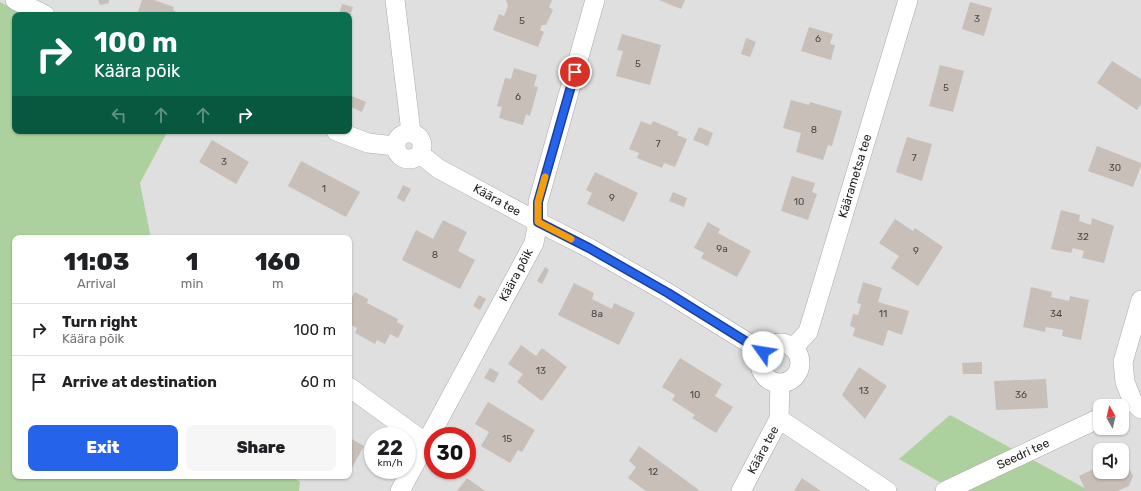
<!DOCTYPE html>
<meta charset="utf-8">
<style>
body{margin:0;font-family:Rubik,sans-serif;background:#f6f6f6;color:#202124;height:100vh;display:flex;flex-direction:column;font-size:15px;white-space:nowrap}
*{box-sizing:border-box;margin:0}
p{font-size:13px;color:#757577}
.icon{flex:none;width:22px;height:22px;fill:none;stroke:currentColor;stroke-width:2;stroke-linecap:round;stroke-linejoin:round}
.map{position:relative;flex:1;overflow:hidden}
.details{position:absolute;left:12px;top:235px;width:340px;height:244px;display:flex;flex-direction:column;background:#fff;border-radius:8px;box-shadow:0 1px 3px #0004}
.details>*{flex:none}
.hud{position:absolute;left:12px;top:12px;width:340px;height:122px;border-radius:8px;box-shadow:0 1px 3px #0004;background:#0b6e4f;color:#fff;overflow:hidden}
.needle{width:26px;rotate:352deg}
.fabs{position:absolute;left:1093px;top:399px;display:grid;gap:8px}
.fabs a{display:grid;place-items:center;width:36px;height:36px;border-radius:8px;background:#fff;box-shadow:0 1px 3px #0004;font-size:20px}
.speed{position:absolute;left:364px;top:427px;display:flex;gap:8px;font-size:20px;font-weight:700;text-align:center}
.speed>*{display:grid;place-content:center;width:52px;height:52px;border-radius:50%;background:#fff;box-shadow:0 1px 3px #0004;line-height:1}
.speed small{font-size:10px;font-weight:400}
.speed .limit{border:6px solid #d22;background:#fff;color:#111}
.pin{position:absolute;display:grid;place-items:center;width:34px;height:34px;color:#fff;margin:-17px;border:2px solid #fff;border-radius:50%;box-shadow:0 1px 4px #0007}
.me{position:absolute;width:44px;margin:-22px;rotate:302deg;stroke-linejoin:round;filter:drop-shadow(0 0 3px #0008)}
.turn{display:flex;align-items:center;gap:14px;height:84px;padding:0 16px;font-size:18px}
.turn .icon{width:52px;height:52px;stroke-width:2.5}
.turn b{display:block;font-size:28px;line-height:34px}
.lanes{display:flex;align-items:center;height:38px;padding:0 16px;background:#0003;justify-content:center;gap:20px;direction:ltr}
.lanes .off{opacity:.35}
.eta{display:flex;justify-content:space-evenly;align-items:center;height:68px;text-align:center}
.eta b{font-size:24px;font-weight:800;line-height:28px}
.button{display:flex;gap:8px;margin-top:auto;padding:8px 16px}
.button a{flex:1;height:46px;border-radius:8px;background:#2563eb;color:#fff;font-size:16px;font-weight:800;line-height:46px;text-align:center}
.button a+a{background:#f6f6f6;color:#202124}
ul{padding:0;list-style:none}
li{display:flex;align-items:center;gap:12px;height:52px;padding:0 16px;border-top:1px solid #e0e0e0}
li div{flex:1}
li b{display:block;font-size:15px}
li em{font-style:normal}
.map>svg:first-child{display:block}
.residential{fill:#e0dfdf;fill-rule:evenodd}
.forest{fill:#add19e}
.building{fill:#c7bfb8}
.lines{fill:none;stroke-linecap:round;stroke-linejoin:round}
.minor-casing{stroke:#a9a9a9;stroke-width:20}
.minor{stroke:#fff;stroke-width:19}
.route-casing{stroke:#184099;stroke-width:10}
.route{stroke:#2563eb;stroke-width:7}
.slow{stroke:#f59e0b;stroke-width:7}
.labels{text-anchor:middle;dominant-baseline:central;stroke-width:3;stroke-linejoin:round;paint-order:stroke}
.number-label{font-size:10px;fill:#4b4948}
.street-label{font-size:12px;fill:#222;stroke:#fff}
</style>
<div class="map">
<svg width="1141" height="491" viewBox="0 0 1141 491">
<rect width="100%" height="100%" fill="#f2efe9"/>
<path class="residential" d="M0,0H1141V491H181L186,476H349V238H151L140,183L168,131H349V15H26L0,2ZM1100,406H1122V428H1100ZM373,436H407V470H373ZM433,436H467V470H433ZM1100,450H1122V472H1100Z"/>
<path class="forest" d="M0,2L26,15H15V131H168L140,183L151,238H15V476H292L300,482L299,491H0Z
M950,415L1090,491H955L899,459Z"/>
<path class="building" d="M98,0H109V3L100,5Z
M142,0H154L174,7L173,10L176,12L178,15H137Z
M506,0H552L549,7L553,10L546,25H542L540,30L544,32L538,47L493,30L499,14L504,16L508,6Z
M659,0H685L681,9Z
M970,2L992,8L984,36L962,29Z
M342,4L353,7L349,20V15H339Z
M809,27L833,34L830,44L835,45L831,60L801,51Z
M622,34L661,45L650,85L616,76L623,51L617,50Z
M746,38L756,42L750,57L741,54Z
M1112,61L1141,79V104L1137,110L1097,83Z
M940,65L964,71L953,112L929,106Z
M514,68L537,75L534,86L538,87L530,116L526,114L523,125L499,118L502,107L497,106L505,78L511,79Z
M349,95L366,102L362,112L349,106Z
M791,100L809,105L810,102L842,111L832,146L828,145L823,160L796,152L801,133L783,128Z
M641,121L651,125L653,121L679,132L677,135L687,139L675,167L664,163L662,168L637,158L639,153L629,149Z
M699,127L713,133L708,146L693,140Z
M907,137L932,144L922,181L896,172Z
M212,140L249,162L236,184L199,162Z
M1097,146L1141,163V166L1133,187L1088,171Z
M301,161L360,192L346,217L288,186Z
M595,172L638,193L624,222L587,204L592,193L586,190Z
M792,176L815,183L812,192L817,194L808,220L781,211Z
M403,185L411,189L404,202L397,198Z
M673,192L687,198L684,207L669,201Z
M1061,210L1080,215L1079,221L1091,225L1092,218L1114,226L1104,263L1082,258L1084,251L1073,248L1071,253L1051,249Z
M895,219L913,231L915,228L943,247L918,286L891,268L899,256L879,243Z
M443,220L467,232L458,251L475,260L460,289L402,260L416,230L433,239Z
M708,222L720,229L718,233L751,251L737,277L701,258L704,253L694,248Z
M545,267L549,270L542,284L537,281Z
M863,282L882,288L878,302L909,311L902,335L888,330L883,346L853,336L855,328L850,326L853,314L858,315L861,304L857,303Z
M574,283L594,293L592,299L612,309L614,303L635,313L619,345L558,315Z
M1031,287L1052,292L1051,297L1069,301L1070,296L1089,300L1081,340L1062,336L1063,330L1046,327L1045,332L1023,327Z
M355,292L368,299L367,303L398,319L397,322L404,326L398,338L390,334L385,344L377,340L375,344L355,333L357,328L349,324V303Z
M479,295L486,299L480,310L473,306Z
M521,345L536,356L542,348L567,367L542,401L517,382L523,374L508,364Z
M680,358L722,384L715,396L733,407L716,433L692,418L695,415L672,400L675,395L662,387Z
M982,362V374H963L962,363Z
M859,367L887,386L865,419L842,395Z
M490,368L499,373L494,383L484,378Z
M1046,379L1048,408L996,410L994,381Z
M488,402L535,430L522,452L518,450L510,463L481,446L489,432L475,424Z
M350,438L364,446L349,473V439Z
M639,446L699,490L697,491H646L628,478L636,467L629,461Z
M1122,456L1133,476L1129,486L1118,491H1086L1079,476L1100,466V472H1122Z
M467,478L485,491H457Z
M802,478L821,491H794Z"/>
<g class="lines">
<defs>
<path id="minor" d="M15,0L45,15
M395,0L411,132
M336,131L368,143L395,146
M396 146a13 13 0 1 1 26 0a13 13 0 1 1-26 0Z
M420,154L439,169L538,222L589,248L668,293L763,352
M1141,300L1123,362L1125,382L1133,402L1141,409
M760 363a20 20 0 1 1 40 0a20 20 0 1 1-40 0Z
M793,348L808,332L908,0
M349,387L426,443
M779,419L887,491
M400,491L534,243L538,222V202L595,0
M741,491L779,419L780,383
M945,491L1100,418"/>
</defs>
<use href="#minor" class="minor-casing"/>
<use href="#minor" class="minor"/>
</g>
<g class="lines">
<defs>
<path id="route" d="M575,72L538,202V222L589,248L668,293L763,352"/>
</defs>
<use href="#route" class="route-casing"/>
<use href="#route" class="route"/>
<path class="slow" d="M545,177L538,202V222L571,239"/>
</g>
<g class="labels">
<g class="number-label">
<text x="977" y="19">3</text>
<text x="522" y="21">5</text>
<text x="818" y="39">6</text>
<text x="638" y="64">5</text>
<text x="946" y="88">5</text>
<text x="518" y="97">6</text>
<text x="814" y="130">8</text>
<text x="658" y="144">7</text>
<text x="914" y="158">7</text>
<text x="224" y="162">3</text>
<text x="1115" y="168">30</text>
<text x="324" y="189">1</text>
<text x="612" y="198">9</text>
<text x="799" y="202">10</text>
<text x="1083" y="237">32</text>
<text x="722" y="249">9a</text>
<text x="916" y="251">9</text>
<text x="435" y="255">8</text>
<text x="597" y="314">8a</text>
<text x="883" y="314">11</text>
<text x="1056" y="314">34</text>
<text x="541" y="371">13</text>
<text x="864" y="391">13</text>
<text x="695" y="395">10</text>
<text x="1021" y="395">36</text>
<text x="507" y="439">15</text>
<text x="653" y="472">12</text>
</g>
<g class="street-label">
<text transform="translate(855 176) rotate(-73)">Käärametsa tee</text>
<text transform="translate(497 200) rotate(29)">Käära tee</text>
<text transform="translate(516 275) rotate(-62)">Käära põik</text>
<text transform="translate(763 450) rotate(-62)">Käära tee</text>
<text transform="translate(1023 454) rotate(-25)">Seedri tee</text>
</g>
</g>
</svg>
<div class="fabs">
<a><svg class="needle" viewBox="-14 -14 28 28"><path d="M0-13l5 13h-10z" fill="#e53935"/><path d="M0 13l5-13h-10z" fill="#757577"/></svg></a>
<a><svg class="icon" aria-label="sound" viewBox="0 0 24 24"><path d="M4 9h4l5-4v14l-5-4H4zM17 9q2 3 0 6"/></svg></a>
</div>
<div class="speed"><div>22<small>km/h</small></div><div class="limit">30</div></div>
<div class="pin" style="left:575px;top:72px;background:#d93025"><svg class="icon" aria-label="arrive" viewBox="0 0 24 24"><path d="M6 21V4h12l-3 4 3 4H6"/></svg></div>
<svg class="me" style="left:763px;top:352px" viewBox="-20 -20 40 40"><circle r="19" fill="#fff"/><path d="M0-13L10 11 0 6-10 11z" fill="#2563eb"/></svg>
<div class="hud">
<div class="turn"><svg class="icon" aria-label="right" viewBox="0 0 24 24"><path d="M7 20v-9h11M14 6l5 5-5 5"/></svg><div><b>100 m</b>Käära põik</div></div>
<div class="lanes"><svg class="icon off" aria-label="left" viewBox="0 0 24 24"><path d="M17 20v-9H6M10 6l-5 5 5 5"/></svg><svg class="icon off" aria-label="ahead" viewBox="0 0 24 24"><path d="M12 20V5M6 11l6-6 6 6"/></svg><svg class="icon off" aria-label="ahead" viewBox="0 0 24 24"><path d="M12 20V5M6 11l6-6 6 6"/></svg><svg class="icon" aria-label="right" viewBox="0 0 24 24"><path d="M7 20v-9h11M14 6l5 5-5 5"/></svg></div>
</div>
<section class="details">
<div class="eta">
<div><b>11:03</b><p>Arrival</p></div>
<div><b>1</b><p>min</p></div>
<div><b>160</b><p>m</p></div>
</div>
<ul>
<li><svg class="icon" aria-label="right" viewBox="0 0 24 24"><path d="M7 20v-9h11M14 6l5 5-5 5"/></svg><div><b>Turn right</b><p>Käära põik</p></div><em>100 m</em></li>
<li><svg class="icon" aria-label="arrive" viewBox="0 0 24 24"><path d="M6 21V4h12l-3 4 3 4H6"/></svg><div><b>Arrive at destination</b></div><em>60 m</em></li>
</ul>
<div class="button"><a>Exit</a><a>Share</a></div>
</section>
</div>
